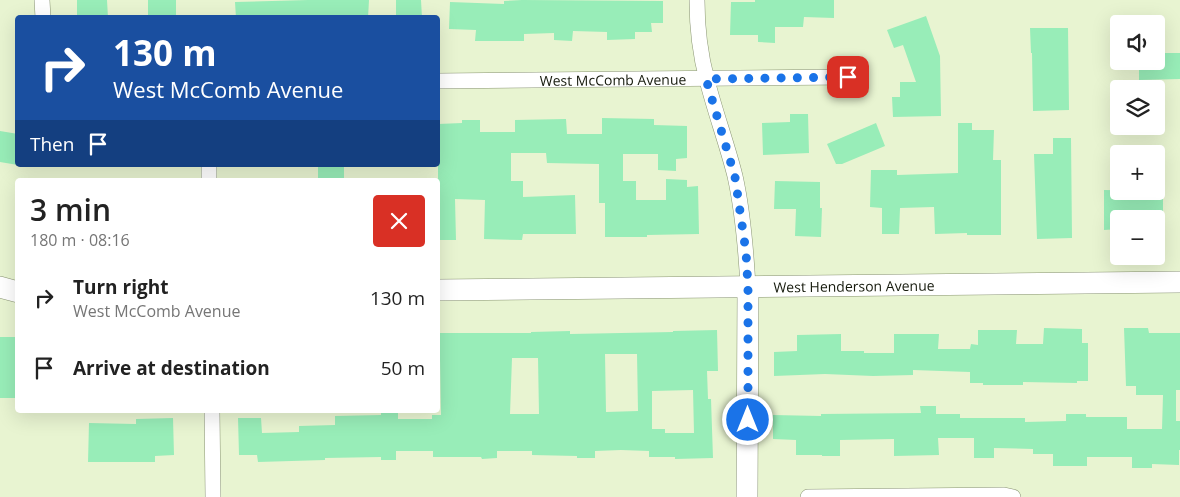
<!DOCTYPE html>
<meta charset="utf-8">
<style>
body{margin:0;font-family:"Open Sans",sans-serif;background:#f2f2f2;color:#222;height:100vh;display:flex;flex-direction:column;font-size:19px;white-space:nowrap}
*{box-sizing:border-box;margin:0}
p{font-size:16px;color:#767676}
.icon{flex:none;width:28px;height:28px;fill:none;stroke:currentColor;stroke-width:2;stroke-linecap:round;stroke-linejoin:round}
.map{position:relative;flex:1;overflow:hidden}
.panel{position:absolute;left:15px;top:178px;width:425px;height:235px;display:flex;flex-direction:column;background:#fff;border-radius:5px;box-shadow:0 5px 20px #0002}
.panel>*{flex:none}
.guide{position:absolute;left:15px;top:15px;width:425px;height:152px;border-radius:5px;box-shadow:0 5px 20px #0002;background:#1a4fa0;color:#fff;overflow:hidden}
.tools{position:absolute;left:1110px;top:15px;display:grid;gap:10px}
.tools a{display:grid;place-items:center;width:55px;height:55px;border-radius:5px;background:#fff;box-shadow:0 5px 20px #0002;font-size:25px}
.pin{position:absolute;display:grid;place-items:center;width:42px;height:42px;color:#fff;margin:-21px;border-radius:10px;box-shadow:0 2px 8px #0006}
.me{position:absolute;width:55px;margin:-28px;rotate:0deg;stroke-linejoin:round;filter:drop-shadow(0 0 4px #0008)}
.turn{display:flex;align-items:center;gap:18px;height:105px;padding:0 15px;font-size:22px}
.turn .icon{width:65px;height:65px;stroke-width:2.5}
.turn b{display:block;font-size:35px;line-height:42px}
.then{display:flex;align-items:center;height:48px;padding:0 15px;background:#0003;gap:10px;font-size:19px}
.round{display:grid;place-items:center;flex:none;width:52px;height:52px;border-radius:5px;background:#f2f2f2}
.head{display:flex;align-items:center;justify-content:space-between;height:85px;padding:0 15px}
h1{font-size:30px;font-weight:600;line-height:38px}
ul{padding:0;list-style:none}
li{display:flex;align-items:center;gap:15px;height:70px;padding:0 15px}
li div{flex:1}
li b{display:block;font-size:19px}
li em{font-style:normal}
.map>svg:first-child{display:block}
.building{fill:#98edb8;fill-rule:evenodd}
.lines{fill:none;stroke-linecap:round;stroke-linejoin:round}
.street-casing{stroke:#899473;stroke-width:16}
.secondary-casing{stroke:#899473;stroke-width:22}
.street{stroke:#fff;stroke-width:15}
.secondary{stroke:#fff;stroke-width:21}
.route{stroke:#1a73e8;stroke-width:9;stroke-dasharray:0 16.2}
.labels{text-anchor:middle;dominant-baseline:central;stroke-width:4;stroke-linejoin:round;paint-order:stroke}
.street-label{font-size:14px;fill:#15190c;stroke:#fff}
</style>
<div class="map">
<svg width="1180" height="497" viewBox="0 0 1180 497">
<rect width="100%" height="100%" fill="#e8f4d1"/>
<path class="building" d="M77,0H107L108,18H77Z
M148,0H176V18H148Z
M308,0H369L368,18H236L235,2Z
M396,0H421L422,18H396Z
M522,0L663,1V23H651L652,32H635V39L607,40V32L573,31L572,41L554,40V33L524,34V41H475L476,30L449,29L450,2L504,4V1Z
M755,0H834V18L804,17L803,27H775V43L758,42V35H730L731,2H755Z
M926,16L940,56L941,116L893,117L892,97H900V82H916L903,45L894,48L887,30Z
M1030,28H1068L1069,110L1033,111L1032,53H1031Z
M1156,53H1180V79L1139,80V61H1156Z
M790,114H808L809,153L763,155L762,123L790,122Z
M602,118L654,119V125L687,126V158L676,159V171L658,170V154H623V181H636V200H666V179L687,180V187L698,186L699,234L647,235V237H605V203H599V164L547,163L546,153H511V181H523V197L575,195L576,234H523L522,240L484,239L485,200L455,199L456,240H438V124L462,123V120H480V132H515V120L566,119L567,134H602Z
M876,123L885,146L842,164H836L827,144Z
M958,123H972V130H994L993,160H1001V235H967V233L935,234L934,207L900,208L899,234H882V208L870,207L871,170H897V175L958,173Z
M0,131L18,134V165L0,162Z
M1053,138H1071L1072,238L1037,239L1034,154H1053Z
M318,165H344V178L318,179Z
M775,181L820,182V208H822L821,237L795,236L796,209H774Z
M1104,190L1163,191V219H1119V229L1104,230Z
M1044,328L1082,329V343H1088V381H1077V383L1023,382V385H983V383H970V372L913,370V375L873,376L825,374L774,376V352L797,351V335L841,334V351H864V353H894V334H939L938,349H970L971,344L978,345V330H1017L1016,344H1043Z
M1124,328H1148L1149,333H1180V390H1176V421H1180V450H1179V465L1152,464V468H1132V457H1087V466H1053V454H1033V449L994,448V458H974V438H938L939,455L894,456V439L840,440V456H822V455H796V440L773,439V415L821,416V414L921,413L920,406H936V414H960V418H1025V422L1066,421V414H1086V417H1127V429H1162L1163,395H1136V386H1126Z
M717,330L718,371H707L708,399H711L713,458L675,459V457H649V451L621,450L595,451V458H577V456L532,455V451H497V458L482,459L481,457H433V451H396V460H381V457L325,458V460L258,462L257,455H239L238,418H261L262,433L299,432V426L335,425V416L381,415V410H398V419H432V415H441L440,359H438V333H531V332L570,331V334L673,332V331ZM605,354H637L638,411L606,412ZM512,358H538L539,414H510ZM693,390L694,433H665V429H652V391Z
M0,337H18V398H0Z
M173,418L174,455L155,456V462H88L89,423L136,424V419Z"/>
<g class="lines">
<defs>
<g id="street">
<path d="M42,0L43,18"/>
<path d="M697,0C697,27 700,54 707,80C715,112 727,144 735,176C743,212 746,250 748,287"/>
<path id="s1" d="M438,81L848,77"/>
<path d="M209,165V180"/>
<path d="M212,410L213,497"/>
<path d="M808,497L1004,495L1013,497"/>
</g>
<g id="secondary">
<path d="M0,287L18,292"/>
<path id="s2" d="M438,290L1180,282"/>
<path d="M747,497L748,287"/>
</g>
</defs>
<use href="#street" class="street-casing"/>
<use href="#secondary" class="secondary-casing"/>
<use href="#street" class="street"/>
<use href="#secondary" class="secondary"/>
</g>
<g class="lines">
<path class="route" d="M748,420V287L746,252L735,177L706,79L848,77"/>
</g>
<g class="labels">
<g class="street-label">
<text stroke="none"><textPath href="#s1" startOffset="175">West McComb Avenue</textPath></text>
<text stroke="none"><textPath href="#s2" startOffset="416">West Henderson Avenue</textPath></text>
</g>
</g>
</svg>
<div class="tools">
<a><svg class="icon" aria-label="sound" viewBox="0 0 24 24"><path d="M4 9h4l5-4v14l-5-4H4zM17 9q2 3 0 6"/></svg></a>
<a><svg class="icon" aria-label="layers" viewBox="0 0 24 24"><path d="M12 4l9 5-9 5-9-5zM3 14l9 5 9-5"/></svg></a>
<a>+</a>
<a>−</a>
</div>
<div class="pin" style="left:848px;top:77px;background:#d93025"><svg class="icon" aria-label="arrive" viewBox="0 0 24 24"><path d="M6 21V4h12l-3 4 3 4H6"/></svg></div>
<svg class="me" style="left:748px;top:420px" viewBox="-20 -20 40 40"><circle r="17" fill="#1a73e8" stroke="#fff" stroke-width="3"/><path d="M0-11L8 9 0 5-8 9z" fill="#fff"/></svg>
<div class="guide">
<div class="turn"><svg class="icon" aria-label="right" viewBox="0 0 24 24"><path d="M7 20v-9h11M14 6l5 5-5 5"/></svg><div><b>130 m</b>West McComb Avenue</div></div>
<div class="then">Then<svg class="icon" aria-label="arrive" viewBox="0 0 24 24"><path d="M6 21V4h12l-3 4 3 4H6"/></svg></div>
</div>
<section class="panel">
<div class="head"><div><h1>3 min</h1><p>180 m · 08:16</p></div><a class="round" style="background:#d93025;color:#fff"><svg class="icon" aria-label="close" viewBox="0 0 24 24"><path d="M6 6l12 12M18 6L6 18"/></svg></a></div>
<ul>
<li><svg class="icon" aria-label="right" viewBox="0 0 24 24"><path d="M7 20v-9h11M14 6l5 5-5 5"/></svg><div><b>Turn right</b><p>West McComb Avenue</p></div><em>130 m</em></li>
<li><svg class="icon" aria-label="arrive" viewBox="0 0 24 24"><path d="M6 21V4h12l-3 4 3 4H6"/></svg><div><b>Arrive at destination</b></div><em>50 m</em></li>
</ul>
</section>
</div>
